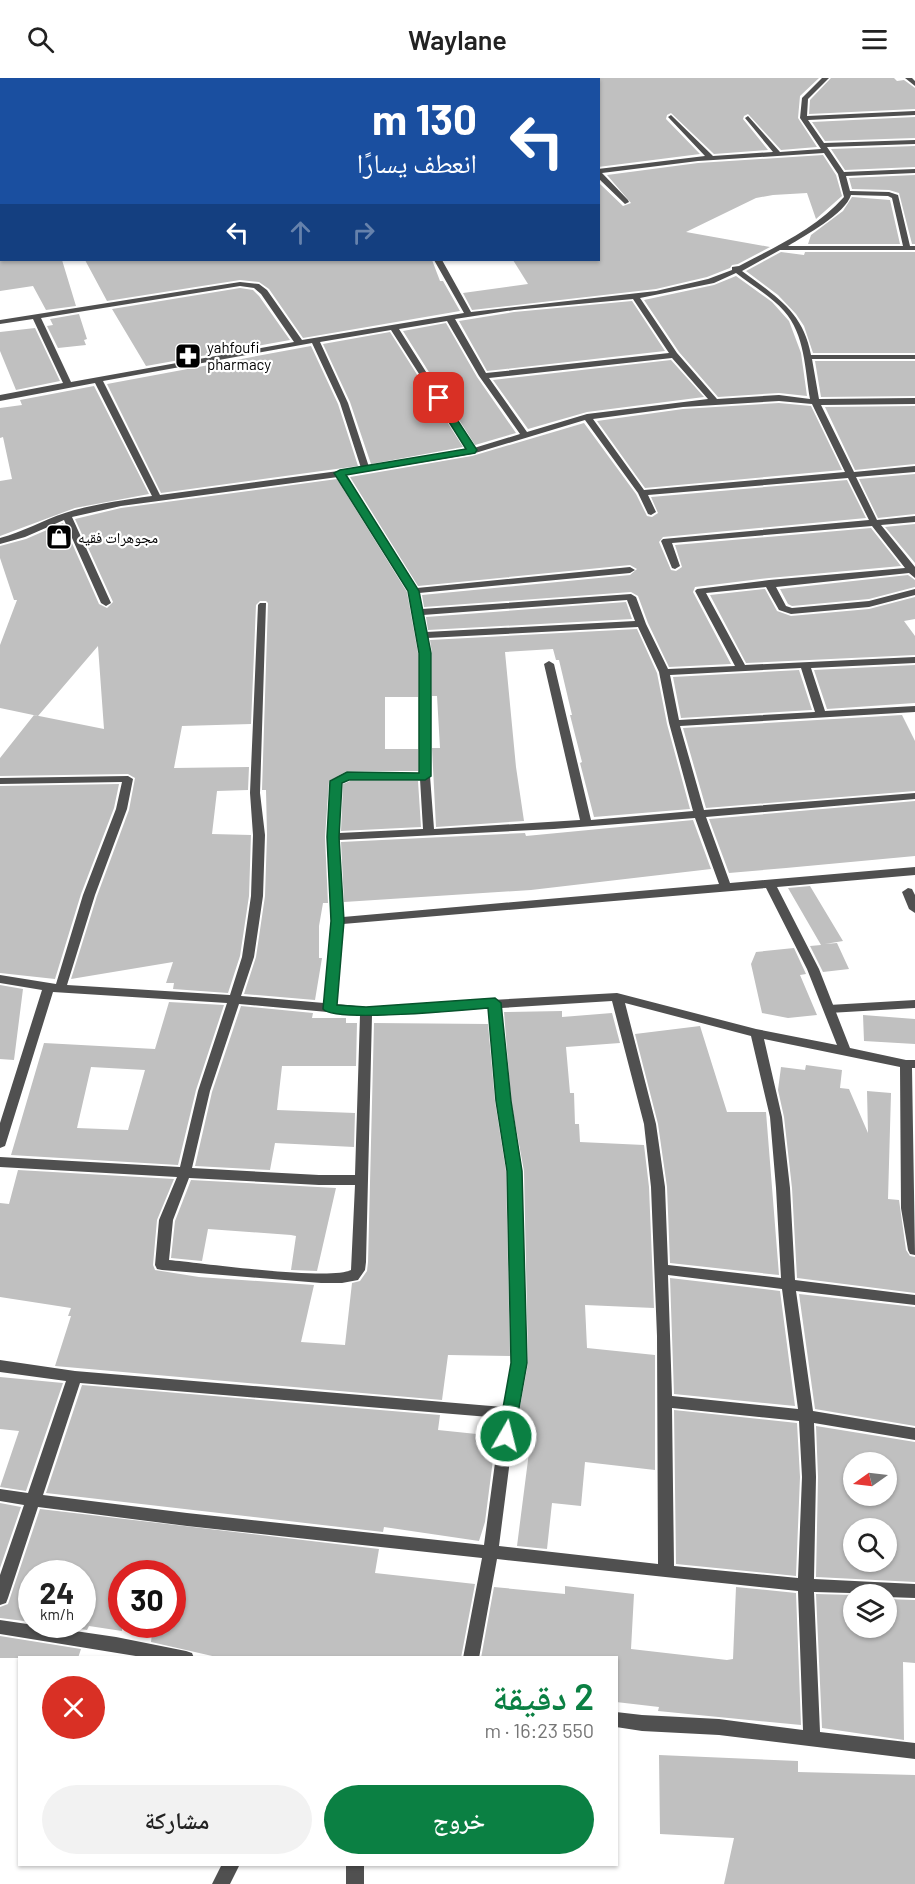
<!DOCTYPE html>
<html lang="ar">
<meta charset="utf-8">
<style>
body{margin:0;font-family:Barlow,"Noto Naskh Arabic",sans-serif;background:#f2f2f2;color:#222;direction:rtl;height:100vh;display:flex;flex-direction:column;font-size:22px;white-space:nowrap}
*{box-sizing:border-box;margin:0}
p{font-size:20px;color:#767676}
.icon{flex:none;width:33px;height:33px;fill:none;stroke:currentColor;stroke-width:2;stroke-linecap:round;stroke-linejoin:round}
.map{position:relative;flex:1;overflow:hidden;direction:ltr}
.details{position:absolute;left:18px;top:1578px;width:600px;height:210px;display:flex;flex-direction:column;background:#fff;border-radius:0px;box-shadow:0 2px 4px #0004;direction:rtl}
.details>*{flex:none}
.banner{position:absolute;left:0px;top:0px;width:600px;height:183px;box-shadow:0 2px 4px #0004;direction:rtl;background:#1a4fa0;color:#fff;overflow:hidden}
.needle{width:39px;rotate:256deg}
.tools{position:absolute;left:843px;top:1374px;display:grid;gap:12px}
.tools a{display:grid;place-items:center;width:54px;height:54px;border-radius:50%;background:#fff;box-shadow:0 2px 4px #0004;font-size:30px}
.speed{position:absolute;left:18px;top:1482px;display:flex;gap:12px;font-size:30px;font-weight:700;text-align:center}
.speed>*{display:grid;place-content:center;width:78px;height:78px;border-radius:50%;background:#fff;box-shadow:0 2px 4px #0004;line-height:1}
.speed small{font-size:15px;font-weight:400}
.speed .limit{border:9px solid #d22;background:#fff;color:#111}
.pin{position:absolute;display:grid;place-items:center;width:51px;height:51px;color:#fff;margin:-26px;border-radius:12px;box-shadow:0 3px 9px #0006}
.me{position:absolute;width:66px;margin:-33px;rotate:8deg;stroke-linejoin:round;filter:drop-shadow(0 0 4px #0008)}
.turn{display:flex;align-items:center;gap:21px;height:126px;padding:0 24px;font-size:27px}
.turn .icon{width:78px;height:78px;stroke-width:2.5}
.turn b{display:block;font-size:42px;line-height:51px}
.lanes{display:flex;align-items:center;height:57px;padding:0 24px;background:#0003;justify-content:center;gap:30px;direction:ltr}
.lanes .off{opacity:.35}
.round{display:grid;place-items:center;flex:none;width:63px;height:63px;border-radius:32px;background:#f2f2f2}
.summary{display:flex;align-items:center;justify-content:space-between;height:102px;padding:0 24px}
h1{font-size:36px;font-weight:600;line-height:45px;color:#0b8043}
.primary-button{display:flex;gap:12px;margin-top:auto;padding:12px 24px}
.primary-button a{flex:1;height:69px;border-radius:36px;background:#0b8043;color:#fff;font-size:24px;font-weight:600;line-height:69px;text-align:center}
.primary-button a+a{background:#f2f2f2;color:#222}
header{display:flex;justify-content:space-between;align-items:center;height:78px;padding:0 24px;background:#fff;font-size:27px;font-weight:600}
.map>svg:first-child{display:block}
.building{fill:#c0c0c0;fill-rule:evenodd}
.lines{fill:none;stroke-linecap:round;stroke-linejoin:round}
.service{fill:#505050;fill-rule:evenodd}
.minor{fill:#505050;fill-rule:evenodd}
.route{fill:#0b8043;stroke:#07532c;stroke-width:1.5}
.labels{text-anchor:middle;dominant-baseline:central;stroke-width:4.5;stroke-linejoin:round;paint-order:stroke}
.far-poi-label{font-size:15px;fill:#000;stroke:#fff;text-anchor:start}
</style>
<header><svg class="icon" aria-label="menu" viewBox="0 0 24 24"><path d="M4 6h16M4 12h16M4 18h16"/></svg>Waylane<svg class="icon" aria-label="search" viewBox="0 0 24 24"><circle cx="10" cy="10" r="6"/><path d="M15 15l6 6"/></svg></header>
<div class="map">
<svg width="915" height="1806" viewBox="0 0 915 1806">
<rect width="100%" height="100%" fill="#fff"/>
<path class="building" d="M598,0H819L800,18L798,40L817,69L781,72L748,36L744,38L743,41L768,72L714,76L671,35L667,37L666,41L700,76L598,89Z
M831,0H894L897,3L904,2L915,10V31L809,36L810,22Z
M915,39V60L825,63L812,44Z
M915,68V89L845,92L831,71Z
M823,77L836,97L842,118L816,141L807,115L773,117L756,120L686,154L770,169L738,186L732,187L730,190L707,199L656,211L472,232L463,215L528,206L513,182H598V104L623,128L631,125L607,97L698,85Z
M915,97V166H912L899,115L889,112L852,111L849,100Z
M852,119L890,122L900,166H808L811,157L843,133Z
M781,174L804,177L805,174H915V275H813L804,248L796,236L778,217L746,193Z
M0,182H62L76,228L46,232L33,208L0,213Z
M85,182H432L440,203H443L460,233L303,260L269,211L259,204L240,202L107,223Z
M736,198L772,224L789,243L801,275L807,318L779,315L718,319L679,274L644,222L714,207Z
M240,210L253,212L259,218L290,262L146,288L112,231Z
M632,223L665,273L487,293L459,243L514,234Z
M79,236L87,261L84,262L86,267L58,270L47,248L53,247L50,241Z
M446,245L477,299L516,355L475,367L403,253Z
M35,250L60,303L16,312L0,273V254Z
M390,254L463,369L371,386L350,324L323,266Z
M311,268L338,326L358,388L161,415L107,306Z
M671,282L704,319L587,334L528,351L493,302Z
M815,283H915V318L821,319Z
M94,308L149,416L75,430L0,458V403L12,401L3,359L0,360V330L22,327L20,322Z
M779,325L811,328L842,392L645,410L597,343L683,331Z
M915,328V386L855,392L825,329Z
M584,345L636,416L647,438L652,439L658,435L651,419L847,402L866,440L663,459L659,464L671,492L676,493L682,489L675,467L871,450L901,488L769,500L695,509L693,514L731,586L669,589L648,545L638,518L631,514L424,529L422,517L630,497L637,491L630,487L418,508L350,399L472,378Z
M915,396V436L878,440L859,401Z
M337,401L407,514L418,575V619H385V671H418V693H347L329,703L325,759L328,825H323L319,848V880H322L315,922L244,916L256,879L265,818L267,757L266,712H262L268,525L266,523H260L256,527L251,646L182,648L174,690L249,689L248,712L217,713L212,756L251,757L249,818L240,878L228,915L173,911L174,905H166L173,884L71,901L97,818L129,732L135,700L128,696L0,698V680L34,637L104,651L98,568L38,638L0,630V567L17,522H14L0,480V468L26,461L63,445L99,526L107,530L113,524L75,441L121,430Z
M915,446V485L885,449Z
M908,497L915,502V509L869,521L792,528L788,526L780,511Z
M765,511L777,533L791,538L869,531L915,519V541L904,543L915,558V577L746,585L710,517Z
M626,524L632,541L428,552L426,539Z
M637,551L657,595L667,646L690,731L594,739L580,685L582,684L570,637H572L559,582H556L553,571L505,574L516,689L524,743L436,749L432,670H440L437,618H432V575L430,562Z
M915,587V625L827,631L814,592Z
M799,592L812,632L681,640L673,599Z
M902,637L915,663V713L706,730L683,650Z
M350,703H418L421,749L341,753L343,706Z
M119,706L114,730L81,816L55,901L0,895V708Z
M915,723V778L786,790L729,795L709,741Z
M693,742L711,791L531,812L344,824L341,764L525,755L526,758Z
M810,808L843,863L825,866L837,865L849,891L823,894L810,868L821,867L788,810Z
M794,870L806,896L800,897L817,937L788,940L762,935L751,886L756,874Z
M0,907L23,911L14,982L0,981Z
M169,924L224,927L196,1012L178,1087L11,1077L44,965L155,971ZM91,989L145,992L128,1052L77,1050Z
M241,928L313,935L312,940H346V945H357L356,988H282L277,1032L355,1035L354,1069L275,1065L270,1092L195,1088L212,1014Z
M562,933V939L612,935L620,965L566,969L570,1015H574L575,1046H579L580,1064L644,1067L649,1109L654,1230L585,1227L587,1270L655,1277V1392L585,1384L581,1428L552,1425L547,1471L517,1468L533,1343L518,1340L528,1285L524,1093L511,1023L504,934Z
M863,937L915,941V966L864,963Z
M374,945L488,946L495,1023L506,1093L510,1278L448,1277L442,1322L55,1288L71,1238H68L71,1230L0,1219V1125L9,1126L18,1092L174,1101L157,1142L153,1187L155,1192L199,1199L314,1207L301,1264L345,1267L352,1205L360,1203L367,1193L368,1184Z
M700,948L727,1034H766L779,1197L670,1185L667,1109L658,1046L635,956Z
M806,987L842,992L840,1010L849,1011L868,1055L867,1013L891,1015L888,1121L899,1122L906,1172L910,1178L915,1179V1215L797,1200L792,1110L784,1039L778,1012L781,989L805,992Z
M191,1102L336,1110L317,1193L291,1192L296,1158L291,1157L208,1151L202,1183L171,1180L175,1143Z
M670,1200L780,1213L795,1328L674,1316Z
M799,1216L915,1229V1348L815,1331Z
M0,1299L63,1305L26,1413L0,1409L19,1353L0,1351Z
M82,1307L440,1337L438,1352L496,1358L485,1444L479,1463L384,1449L383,1454L46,1415Z
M674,1332L797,1345L800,1399L796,1498L676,1486Z
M816,1348L915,1364V1504L816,1499L818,1399ZM854,1384H886V1418H854ZM854,1450H886V1484H854Z
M0,1425L21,1429L0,1490Z
M40,1431L379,1471L375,1495L475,1506L461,1580H221L151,1564L153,1546H172V1496H122V1553L89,1548L87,1552L46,1546H82V1496H32V1544L0,1540V1529L8,1526Z
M565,1508L634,1516L631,1571L727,1582L733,1581L736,1509L796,1515L801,1647L658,1633L659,1629L616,1624V1580H481L494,1509L565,1516Z
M816,1516L854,1517V1550H886V1521L915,1522V1585L903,1584L904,1662L822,1650Z
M0,1558L81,1571L78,1580H0Z
M659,1677L798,1683V1694L915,1697V1806H724L734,1760L660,1756Z"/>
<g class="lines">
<path class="service" d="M908,810L912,811L915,817V835L909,831L902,814Z
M915,922V930L829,935L823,931L829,927Z"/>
<path class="minor" d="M52,0L68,2H53Z
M139,0H146L138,2Z
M462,0H468V2H462Z
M822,0H829L808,21L807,38L915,33V37L808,42L824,65L915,62V66L827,69L844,94L915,91V95L846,98L850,113L889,114L898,117L910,168H915V172H780L742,193C775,218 803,233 811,277H915V281H812L819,321L915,320V326L821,327L854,394L915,388V394L856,399L877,442L915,438V444L881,447L915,489V500L909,495L776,509L786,528L792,530L869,523L915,511V517L869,529L791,536L779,532L766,509L706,515L745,587L915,579V585L811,590L825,633L915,628V634L680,648L704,732L915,715V721L706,739L730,805L915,789V797L777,809L819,891L850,970L906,982H915V990H912L915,1177L910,1176L908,1172L901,1130L900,989L764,961L782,1039L790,1110L795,1202L915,1217V1227L796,1213L813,1333L915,1350V1362L814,1345L816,1399L814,1501L915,1506V1520L886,1519V1516L814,1514L820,1654L915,1665V1681L719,1657L642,1653L616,1649V1634L642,1637L719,1641L803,1652L798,1513L497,1481L479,1580H463L482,1480L187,1448L38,1429L8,1520L6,1525L0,1527V1497L24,1427L0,1423V1411L28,1415L66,1303L0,1294V1282L75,1293L503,1329L512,1285L508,1093L497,1023L489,930L372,937L366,1184L365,1192L358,1202L342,1205H321L162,1192L157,1191L155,1187L159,1142L177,1099L0,1089V1079L180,1089L198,1013L227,925L53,914L6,1065L5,1068L0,1070V1045L42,912L0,905V897L56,906L83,817L116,731L122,704L0,706V700L128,698L133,701L127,731L95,817L67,907L230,917L242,879L251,818L253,757L250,715L258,527L260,525H266L260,715L265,757L263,818L254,879L241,918L324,925L331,843L327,759L331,703L347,695H420V575L409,513L338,399L121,428L72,439L111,525L106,528L101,525L64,442L25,459L0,466V460C23,454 43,442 65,435C93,426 123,422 152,418L95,305L0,323V317L63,305L33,241L0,246V242L240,204L259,206L267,212L302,262L464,235L434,182H442L471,234L656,213L708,201L732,192V189L739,188C775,169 817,150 844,119L838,96L824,75L698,83L602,95L628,122L629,124L625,126L598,100V91L705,78L669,40L668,39L671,37L713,78L773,74L745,40L748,38L780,74L821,71L800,40L802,20ZM851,117L888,118L892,120L903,168H788C806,157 845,136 851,117ZM736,195C751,207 771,218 784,233C805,256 805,292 810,321L779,317L717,321L677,275L640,220L714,205ZM240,208L254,210L261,216L294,264L71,304L41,240ZM633,221L669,275L486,295L455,241L514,232ZM447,243L479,298L520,356L474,370L399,251ZM391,252L467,371L369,389L348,325L320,264ZM312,265L340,325L361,390L160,417L103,303ZM672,280L708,321L587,336L527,354L489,300ZM779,323L812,326L845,394L644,412L593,341L683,329ZM585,342L638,415L648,436L651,437L656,434L648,417L848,400L869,442L663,461L661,463L672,490L675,491L680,488L672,465L872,448L905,490L769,502L697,511L695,513L735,588L668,591L646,546L636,519L631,516L422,531L419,515L630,495L635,492L630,489L417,510L346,397L472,376ZM627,522L635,543L426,554L423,537ZM638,549L659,594L669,645L693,733L591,742L554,586L549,583L544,586L580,742L434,751L430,698V575L427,560ZM801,590L815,634L679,642L670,597ZM349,701H420L423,751L339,755L341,705ZM695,740L719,806L343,839L339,762L554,751ZM766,810L807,891L837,967L756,951L617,915L366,929L336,926L343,846ZM612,923L644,1046L651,1109L657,1258L658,1486L499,1468L516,1335L526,1285L522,1093L509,1023L501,930ZM625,925L751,958L770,1039L776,1110L781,1200L668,1187L665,1109L656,1046ZM239,926L360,937L355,1097H319L192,1090L210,1013ZM189,1100L319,1107H355L351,1192C330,1203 201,1185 169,1182L173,1142ZM668,1197L782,1211L798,1331L672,1318ZM80,1305L501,1340L484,1467L187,1435L43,1417ZM672,1330L799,1343L802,1399L798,1500L674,1488Z
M905,0H912L915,3V8Z
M0,37H2L0,42Z
M0,60H2V64H0Z
M0,86H2V90H0Z
M0,124H2V128H0Z
M0,155H2V159H0Z
M0,1542L116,1559L186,1573L192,1575L194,1580H148L0,1556Z
M222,1786H240L230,1806H212Z
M346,1786H364V1806H346Z"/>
</g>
<path class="route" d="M439,317L443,320L477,372L475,375L346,397L419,513L431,575V698L425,702H349L342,705L339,759L344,843L337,927L366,929L495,920L501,925L511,1023L522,1093L527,1285L514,1358L512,1363L506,1365L500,1363L498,1358L511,1285L507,1093L496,1023L488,930C464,932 334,945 323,931L331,843L327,759L330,703L347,694L419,695V575L408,513L334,395L340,392L466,371L434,320Z"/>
<defs>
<symbol id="pharmacy-square" viewBox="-11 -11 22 22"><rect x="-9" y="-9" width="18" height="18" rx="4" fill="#000" stroke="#fff"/><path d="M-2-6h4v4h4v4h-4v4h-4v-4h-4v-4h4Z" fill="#fff"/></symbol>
<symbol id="shop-square" viewBox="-11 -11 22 22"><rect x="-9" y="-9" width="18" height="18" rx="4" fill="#000" stroke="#fff"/><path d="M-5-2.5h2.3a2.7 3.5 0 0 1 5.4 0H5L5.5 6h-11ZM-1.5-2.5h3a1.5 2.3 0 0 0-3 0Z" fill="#fff"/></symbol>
</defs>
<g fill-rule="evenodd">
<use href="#pharmacy-square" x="173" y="263" width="30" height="30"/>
<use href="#shop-square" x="44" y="444" width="30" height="30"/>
</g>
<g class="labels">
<g class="far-poi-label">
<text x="207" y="269">yahfoufi<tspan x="207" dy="17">pharmacy</tspan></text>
<text x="78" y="459">مجوهرات فقيه</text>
</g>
</g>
</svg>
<div class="tools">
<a><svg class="needle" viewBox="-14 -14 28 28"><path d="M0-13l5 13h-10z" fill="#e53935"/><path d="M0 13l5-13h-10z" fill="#767676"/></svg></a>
<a><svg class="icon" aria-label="search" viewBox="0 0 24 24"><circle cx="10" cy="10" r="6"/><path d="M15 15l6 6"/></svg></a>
<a><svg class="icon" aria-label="layers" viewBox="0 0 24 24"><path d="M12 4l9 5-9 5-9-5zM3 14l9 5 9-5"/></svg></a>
</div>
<div class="speed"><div>24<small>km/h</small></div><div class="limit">30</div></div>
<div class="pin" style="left:439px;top:320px;background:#d93025"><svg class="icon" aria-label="arrive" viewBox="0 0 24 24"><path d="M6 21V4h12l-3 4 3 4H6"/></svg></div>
<svg class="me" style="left:506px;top:1358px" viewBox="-20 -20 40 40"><circle r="17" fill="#0b8043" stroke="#fff" stroke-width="3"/><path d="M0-11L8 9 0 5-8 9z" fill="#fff"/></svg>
<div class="banner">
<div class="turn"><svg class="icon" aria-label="left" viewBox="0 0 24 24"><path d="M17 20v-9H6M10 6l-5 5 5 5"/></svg><div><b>130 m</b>انعطف يسارًا</div></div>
<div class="lanes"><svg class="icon" aria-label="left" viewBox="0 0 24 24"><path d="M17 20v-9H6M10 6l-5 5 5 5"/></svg><svg class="icon off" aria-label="ahead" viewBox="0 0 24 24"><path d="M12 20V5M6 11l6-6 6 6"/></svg><svg class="icon off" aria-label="right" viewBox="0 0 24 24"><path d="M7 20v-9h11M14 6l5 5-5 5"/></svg></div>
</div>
<section class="details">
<div class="summary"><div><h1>2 دقيقة</h1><p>550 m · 16:23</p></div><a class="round" style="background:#d93025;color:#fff"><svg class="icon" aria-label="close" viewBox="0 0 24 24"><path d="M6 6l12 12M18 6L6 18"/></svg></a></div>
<div class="primary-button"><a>خروج</a><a>مشاركة</a></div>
</section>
</div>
